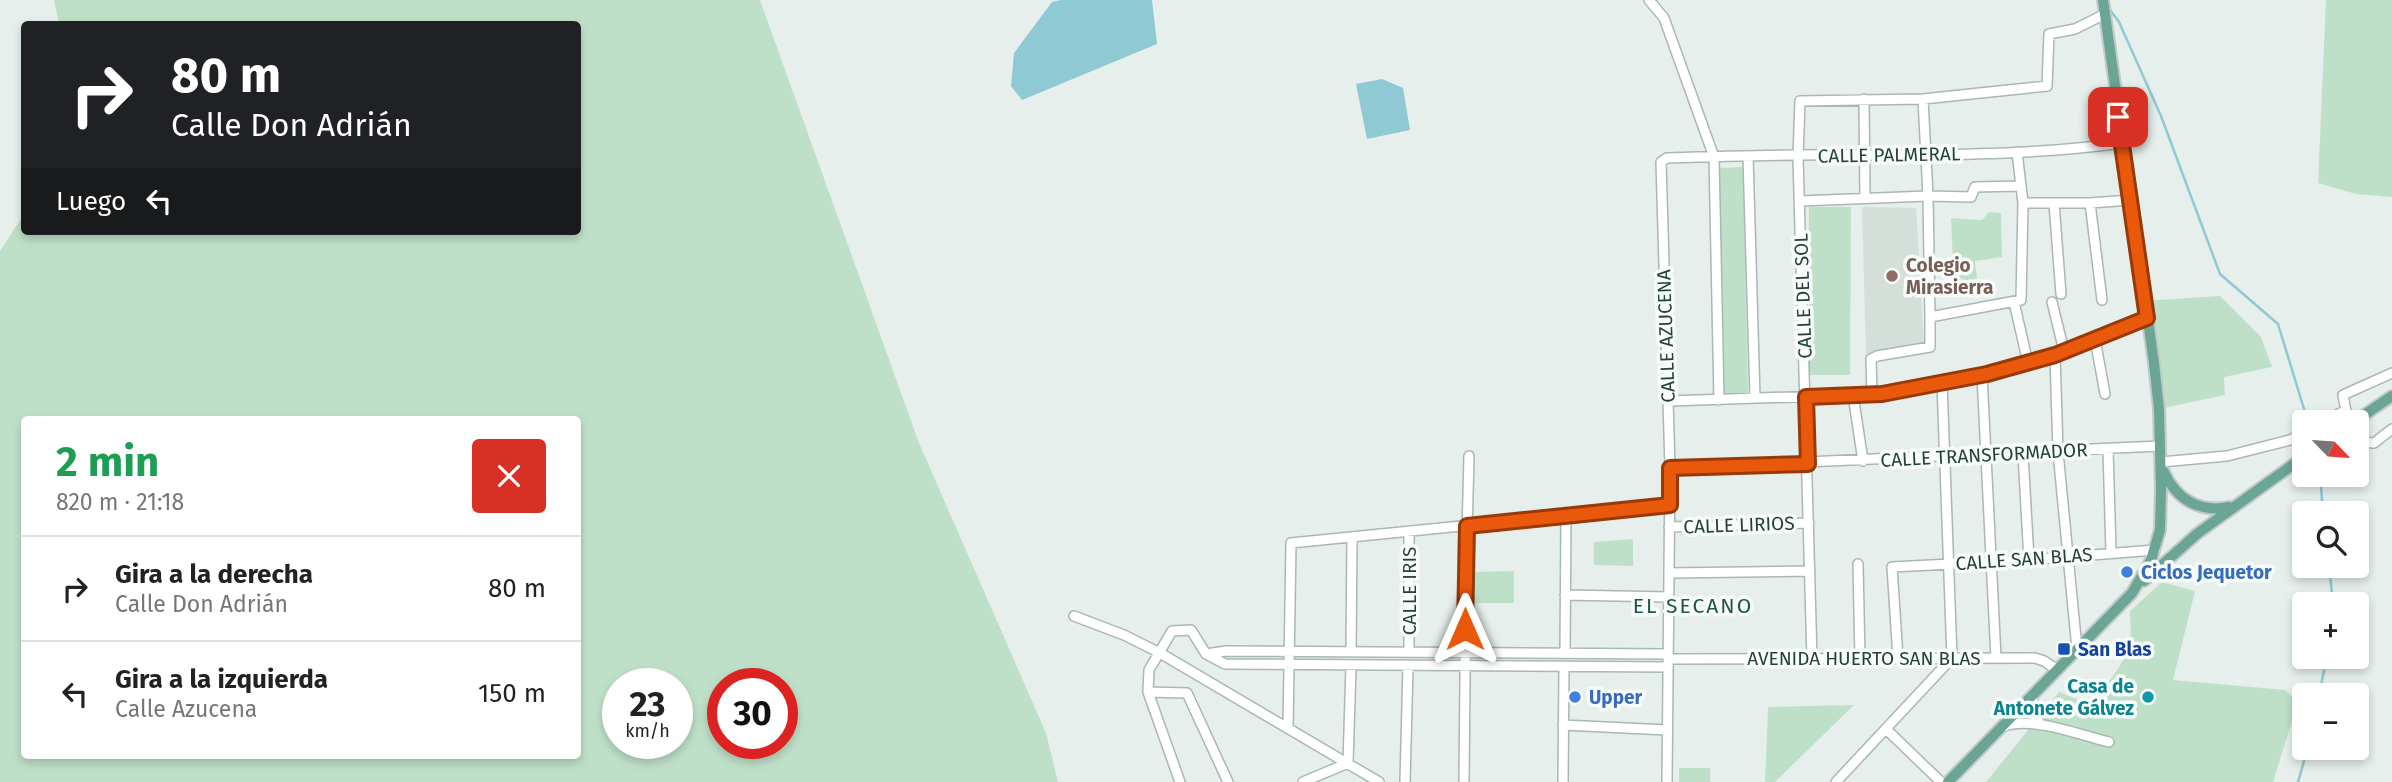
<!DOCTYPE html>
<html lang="es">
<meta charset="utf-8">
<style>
body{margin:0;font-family:"Fira Sans",sans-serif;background:#f6f6f6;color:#222;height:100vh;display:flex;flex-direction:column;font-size:26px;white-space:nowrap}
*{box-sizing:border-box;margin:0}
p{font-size:23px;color:#767676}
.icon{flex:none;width:38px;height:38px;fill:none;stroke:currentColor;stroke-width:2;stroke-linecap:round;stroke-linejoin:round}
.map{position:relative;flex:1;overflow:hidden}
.side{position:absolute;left:21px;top:416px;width:560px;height:343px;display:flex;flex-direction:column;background:#fff;border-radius:7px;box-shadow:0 4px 10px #0003}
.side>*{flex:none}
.top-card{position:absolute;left:21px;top:21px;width:560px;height:214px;border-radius:7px;box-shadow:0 4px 10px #0003;background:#202124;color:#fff;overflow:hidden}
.needle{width:46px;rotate:115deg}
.fabs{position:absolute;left:2292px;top:410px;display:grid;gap:14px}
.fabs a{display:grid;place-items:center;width:77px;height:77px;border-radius:7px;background:#fff;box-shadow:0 4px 10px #0003;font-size:35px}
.speed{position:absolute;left:602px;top:668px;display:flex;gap:14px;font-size:35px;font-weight:700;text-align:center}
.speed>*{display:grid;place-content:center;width:91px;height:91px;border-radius:50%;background:#fff;box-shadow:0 4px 10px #0003;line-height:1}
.speed small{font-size:18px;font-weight:400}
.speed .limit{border:10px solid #d22;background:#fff;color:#111}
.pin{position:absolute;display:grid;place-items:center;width:60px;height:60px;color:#fff;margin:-30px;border-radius:14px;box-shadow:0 4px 10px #0006}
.me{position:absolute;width:77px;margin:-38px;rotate:0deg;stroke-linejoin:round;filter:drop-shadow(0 0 5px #0008)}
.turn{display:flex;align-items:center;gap:24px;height:147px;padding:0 35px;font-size:32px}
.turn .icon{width:91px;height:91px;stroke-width:2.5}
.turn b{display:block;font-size:49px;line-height:60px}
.then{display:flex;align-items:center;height:66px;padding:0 35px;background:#0003;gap:14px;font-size:26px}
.round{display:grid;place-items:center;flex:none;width:74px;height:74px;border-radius:7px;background:#f6f6f6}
.headline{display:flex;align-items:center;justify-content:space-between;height:119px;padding:0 35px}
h1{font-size:42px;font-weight:700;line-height:52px;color:#1e9e55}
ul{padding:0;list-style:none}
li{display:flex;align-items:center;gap:21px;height:105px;padding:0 35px;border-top:2px solid #e0e0e0}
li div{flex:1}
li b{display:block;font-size:26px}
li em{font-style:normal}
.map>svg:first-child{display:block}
.built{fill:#d4dfda}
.green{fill:#bfe0c8;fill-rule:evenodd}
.water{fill:#8ec9d4}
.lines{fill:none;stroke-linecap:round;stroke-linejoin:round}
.stream{stroke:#8ec9d4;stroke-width:2.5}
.minor-casing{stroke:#a8b8b2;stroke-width:12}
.major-casing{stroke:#c2cac8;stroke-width:14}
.minor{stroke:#fff;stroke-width:9}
.major{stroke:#6aa596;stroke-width:10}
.route-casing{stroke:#983908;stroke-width:18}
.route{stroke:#ea580c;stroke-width:12}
.education-dot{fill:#8d6e63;stroke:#f7fbf9;stroke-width:2.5}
.shop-dot{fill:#3f7fe0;stroke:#f7fbf9;stroke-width:2.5}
.transit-dot{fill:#1a4fb4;stroke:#f7fbf9;stroke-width:2.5}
.culture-dot{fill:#0f9aa8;stroke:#f7fbf9;stroke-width:2.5}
.labels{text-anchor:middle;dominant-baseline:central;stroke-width:7;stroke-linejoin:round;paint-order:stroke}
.street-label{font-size:19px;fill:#24423a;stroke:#f7fbf9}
.education-label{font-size:19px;font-weight:bold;fill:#785e54;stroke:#f7fbf9;text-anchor:start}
.shop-label{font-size:19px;font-weight:bold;fill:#366cbe;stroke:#f7fbf9;text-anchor:start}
.transit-label{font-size:19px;font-weight:bold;fill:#164399;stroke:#f7fbf9;text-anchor:start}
.culture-label{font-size:19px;font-weight:bold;fill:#0d838f;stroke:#f7fbf9;text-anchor:end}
.neighbourhood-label{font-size:21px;letter-spacing:2px;fill:#1f5548;stroke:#f7fbf9}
</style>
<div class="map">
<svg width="2392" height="782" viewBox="0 0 2392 782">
<rect width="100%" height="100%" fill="#e6efeb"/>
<path class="built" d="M1862,207L1916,208L1924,343L1866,355Z"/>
<path class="green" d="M54,0H760L919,443L1046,733L1058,782H0V251L24,214V231H578V24H59ZM24,420H578V756H24ZM618,684H677V744H618ZM723,684H782V744H723Z
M2326,0H2392V197L2356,194L2318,183Z
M1743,167L1748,397H1722L1717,168Z
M1809,207H1851L1850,375H1808Z
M1989,212L2001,213L2002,257L1975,261L1977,279L1954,284L1951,218L1982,220Z
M2220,296L2261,337L2272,367L2224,377L2225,395L2159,409L2144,301Z
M1633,539V566L1594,565V542Z
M1514,571V603H1470L1472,572Z
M2162,582L2195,591L2173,680L2285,690L2298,702L2273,782H1986L2059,692L2094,706C2104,685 2124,666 2129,646C2132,635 2130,622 2130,611Z
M1854,705L1775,782H1765L1768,707Z
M1679,768H1710V782H1679Z"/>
<path class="water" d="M1061,0H1152L1157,44L1022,100L1011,86L1014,53L1052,2Z
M1382,79L1403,88L1410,130L1367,139L1356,84Z"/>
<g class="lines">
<path class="stream" d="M2108,7L2119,22L2161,116L2220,274L2278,324L2308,422
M2320,474L2323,513
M2329,565L2333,604
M2319,695L2327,656
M2298,782L2308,747"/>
<defs>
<path id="minor" d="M1649,0L1664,18L1714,157L1719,400
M1864,99L1865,198
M1923,99L1928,196L1971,197L1975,187L2021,186L2023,203H2090L2130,200
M2017,152L2021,186
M1748,156L1755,398
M1800,201L1928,196L1930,317
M2054,203L2061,294
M2090,203L2102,300
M2014,302L2028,363
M2052,302L2064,351
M2095,339L2105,394
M2055,355L2058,452L2077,649
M1982,375L1996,658
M1853,395L1863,461
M1872,395L1871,359L1877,356L1930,347V317L2021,300L2023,203
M1669,401L1882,394L1982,375L2028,363L2064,351L2147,318
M2324,422L2346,410
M2348,422L2343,395L2392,373
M2357,442L2374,443L2392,429
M2108,449L2111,552
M2023,454L2029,560
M2161,462L2227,456L2290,440L2305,432
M1670,468L2160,446
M1669,527L1809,523
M1858,564L1860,659
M1669,573L1810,571
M1565,595L1669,597
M1074,616L1124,635L1160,653L1379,782
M1351,652L1352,538
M1409,652V531
M1565,653L1566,516
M1206,654L1226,651L1668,654
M1898,658L1892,567L2029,560L2155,550
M1668,659L2035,658L2044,661L2056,669
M1812,659L1798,157L1800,101L1923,99L2047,86L2049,34L2075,29L2105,14
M1148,692L1187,693L1228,782
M2033,694L2032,713L2041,725
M1563,725L1667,730
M2002,727C2031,715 2079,735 2109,742
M1288,728L1291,543L1670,505
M1887,730L1941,782
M1180,782L1148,692L1149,670L1172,631L1191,630L1206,654L1225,664L1668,667
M1303,782L1348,763L1351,666
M1405,782L1408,666
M1464,782L1466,573L1469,456
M1563,782L1564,667
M1667,782L1670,468L1661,162L1667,158C1731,156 1795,154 1860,155C1947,155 2035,155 2122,143
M1836,782L1952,658L1942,383"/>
<path id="major" d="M2354,422L2392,396
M2164,472C2176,499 2199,513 2229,507
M2144,581L2198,533L2305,456
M1948,782L2132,593L2151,560L2160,530L2161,490L2159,409L2154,363L2103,0"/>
</defs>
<use href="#minor" class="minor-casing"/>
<use href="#major" class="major-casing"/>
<use href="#minor" class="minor"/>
<use href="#major" class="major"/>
</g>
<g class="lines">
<defs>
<path id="route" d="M1465,629L1467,526L1670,505V468L1808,464L1806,397L1882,394L1987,374L2055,355L2147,318L2118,117"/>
</defs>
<use href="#route" class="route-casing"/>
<use href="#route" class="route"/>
</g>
<circle class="education-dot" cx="1892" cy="276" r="7"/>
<g class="shop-dot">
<circle cx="2127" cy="572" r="7"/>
<circle cx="1575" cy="697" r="7"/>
</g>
<rect class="transit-dot" x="2057" y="642" width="14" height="14" rx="3.5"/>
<circle class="culture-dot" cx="2148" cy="697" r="7"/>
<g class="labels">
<g class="street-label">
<text transform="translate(1889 155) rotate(-1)">CALLE PALMERAL</text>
<text transform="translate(1803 296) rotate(-92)">CALLE DEL SOL</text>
<text transform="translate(1666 336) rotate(-92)">CALLE AZUCENA</text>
<text transform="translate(1984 455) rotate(-3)">CALLE TRANSFORMADOR</text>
<text transform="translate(1739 525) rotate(-2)">CALLE LIRIOS</text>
<text transform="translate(2024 559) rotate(-4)">CALLE SAN BLAS</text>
<text transform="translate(1409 591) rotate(-90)">CALLE IRIS</text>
<text x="1864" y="658">AVENIDA HUERTO SAN BLAS</text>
</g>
<g class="education-label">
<text x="1906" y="265">Colegio<tspan x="1906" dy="22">Mirasierra</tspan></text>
</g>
<g class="shop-label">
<text x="2141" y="572">Ciclos Jequetor</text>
<text x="1589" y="697">Upper</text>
</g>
<g class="transit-label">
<text x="2078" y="649">San Blas</text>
</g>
<g class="culture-label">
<text x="2134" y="686">Casa de<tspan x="2134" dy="22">Antonete Gálvez</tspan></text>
</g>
<g class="neighbourhood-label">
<text x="1693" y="606">EL SECANO</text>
</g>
</g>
</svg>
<div class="fabs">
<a><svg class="needle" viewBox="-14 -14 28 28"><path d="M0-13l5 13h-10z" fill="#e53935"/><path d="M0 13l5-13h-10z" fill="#767676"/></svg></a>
<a><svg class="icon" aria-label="search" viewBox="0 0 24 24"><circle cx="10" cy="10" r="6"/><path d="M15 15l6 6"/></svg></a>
<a>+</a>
<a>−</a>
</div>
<div class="speed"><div>23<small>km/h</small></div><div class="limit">30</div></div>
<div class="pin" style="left:2118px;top:117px;background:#d93025"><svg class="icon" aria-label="arrive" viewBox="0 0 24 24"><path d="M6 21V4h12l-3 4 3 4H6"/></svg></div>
<svg class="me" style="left:1465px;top:629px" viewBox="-20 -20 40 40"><path d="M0-17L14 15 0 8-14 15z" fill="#ea580c" stroke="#fff" stroke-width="4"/></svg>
<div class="top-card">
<div class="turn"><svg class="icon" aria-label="right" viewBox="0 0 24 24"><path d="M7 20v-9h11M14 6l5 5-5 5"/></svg><div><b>80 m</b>Calle Don Adrián</div></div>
<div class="then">Luego<svg class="icon" aria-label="left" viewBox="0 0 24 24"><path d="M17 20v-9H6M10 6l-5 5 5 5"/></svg></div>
</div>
<section class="side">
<div class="headline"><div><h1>2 min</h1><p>820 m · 21:18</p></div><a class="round" style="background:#d93025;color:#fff"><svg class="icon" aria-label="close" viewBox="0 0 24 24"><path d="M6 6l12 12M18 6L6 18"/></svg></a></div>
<ul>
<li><svg class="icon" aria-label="right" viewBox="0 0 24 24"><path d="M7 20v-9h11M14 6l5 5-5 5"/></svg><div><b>Gira a la derecha</b><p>Calle Don Adrián</p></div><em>80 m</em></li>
<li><svg class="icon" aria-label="left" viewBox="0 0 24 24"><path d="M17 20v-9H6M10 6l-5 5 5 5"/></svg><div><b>Gira a la izquierda</b><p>Calle Azucena</p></div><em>150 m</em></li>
</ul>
</section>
</div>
